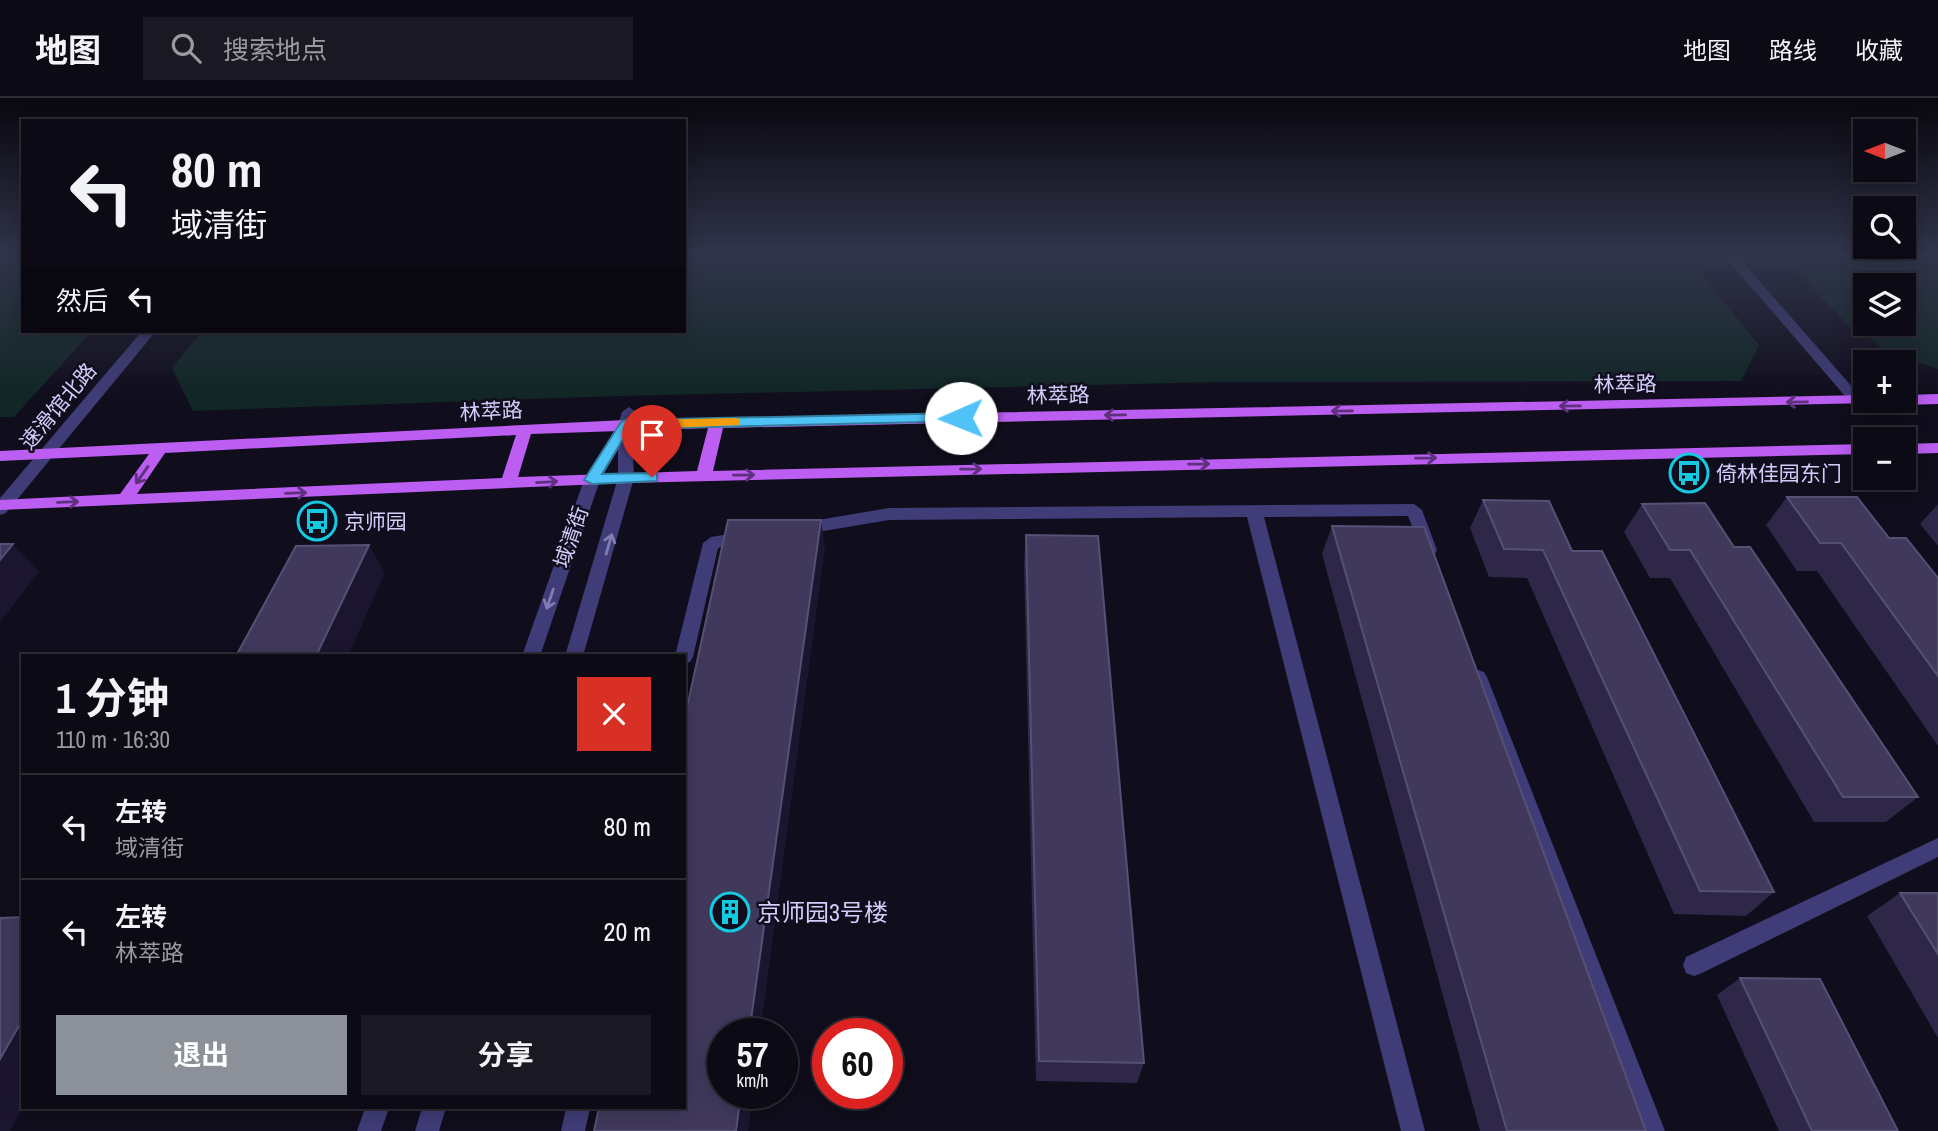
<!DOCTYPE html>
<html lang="zh">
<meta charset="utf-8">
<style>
body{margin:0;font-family:"Archivo Narrow","Noto Sans SC",sans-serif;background:#1a1822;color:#f1f3f6;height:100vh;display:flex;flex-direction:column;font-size:26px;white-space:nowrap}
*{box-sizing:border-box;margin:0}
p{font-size:23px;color:#9a9aa0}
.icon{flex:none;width:38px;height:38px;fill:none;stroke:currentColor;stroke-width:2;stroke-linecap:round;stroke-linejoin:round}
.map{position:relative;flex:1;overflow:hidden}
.details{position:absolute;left:21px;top:556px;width:665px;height:455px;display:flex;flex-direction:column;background:#0c0a15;border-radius:0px;box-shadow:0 4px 18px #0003,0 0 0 2px #2c2b34}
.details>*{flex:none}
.guide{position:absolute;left:21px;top:21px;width:665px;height:214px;border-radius:0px;box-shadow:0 4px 18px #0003,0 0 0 2px #2c2b34;background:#0c0a15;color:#f1f3f6;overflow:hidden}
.needle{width:46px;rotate:270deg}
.tools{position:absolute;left:1853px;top:21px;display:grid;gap:14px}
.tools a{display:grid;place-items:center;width:63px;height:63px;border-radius:0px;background:#0c0a15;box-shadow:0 4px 18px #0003,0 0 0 2px #2c2b34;font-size:35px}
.speed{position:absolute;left:707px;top:920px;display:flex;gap:14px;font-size:35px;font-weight:700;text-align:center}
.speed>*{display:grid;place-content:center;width:91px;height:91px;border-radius:50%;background:#0c0a15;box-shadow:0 4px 18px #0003,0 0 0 2px #2c2b34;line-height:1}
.speed small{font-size:18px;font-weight:400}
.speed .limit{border:10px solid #d22;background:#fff;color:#111}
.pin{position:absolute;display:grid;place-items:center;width:60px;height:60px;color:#fff;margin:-72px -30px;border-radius:50% 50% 50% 0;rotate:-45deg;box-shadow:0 0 7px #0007}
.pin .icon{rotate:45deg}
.me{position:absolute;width:77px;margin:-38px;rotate:269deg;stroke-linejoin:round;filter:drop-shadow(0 0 5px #0008)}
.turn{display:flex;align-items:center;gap:24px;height:147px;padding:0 35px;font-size:32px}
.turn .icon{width:91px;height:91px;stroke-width:2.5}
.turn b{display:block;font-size:49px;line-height:60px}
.then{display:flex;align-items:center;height:66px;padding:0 35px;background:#0003;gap:14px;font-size:26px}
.round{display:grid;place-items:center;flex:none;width:74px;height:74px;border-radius:0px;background:#1a1822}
.headline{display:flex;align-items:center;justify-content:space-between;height:119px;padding:0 35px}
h1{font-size:42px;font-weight:700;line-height:52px}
.action{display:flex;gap:14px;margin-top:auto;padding:14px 35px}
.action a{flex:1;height:80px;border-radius:0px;background:#8c9099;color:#fff;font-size:28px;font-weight:700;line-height:80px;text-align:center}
.action a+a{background:#1a1822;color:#f1f3f6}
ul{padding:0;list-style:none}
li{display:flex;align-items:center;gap:21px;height:105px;padding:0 35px;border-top:2px solid #2c2b34}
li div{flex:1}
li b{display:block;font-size:26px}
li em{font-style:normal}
header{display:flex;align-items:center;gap:42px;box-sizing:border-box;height:98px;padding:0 35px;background:#0c0a15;border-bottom:2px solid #2c2b34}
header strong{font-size:33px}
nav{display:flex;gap:38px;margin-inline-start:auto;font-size:24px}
.search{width:490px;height:63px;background:#1a1822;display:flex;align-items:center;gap:18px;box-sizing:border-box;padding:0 24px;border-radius:0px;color:#9a9aa0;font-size:26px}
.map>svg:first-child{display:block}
.green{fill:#112625;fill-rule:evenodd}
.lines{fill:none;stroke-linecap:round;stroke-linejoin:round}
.minor{fill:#3f3c77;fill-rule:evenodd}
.major{fill:#bb5ef1;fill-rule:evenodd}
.wall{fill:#2e2748}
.shaded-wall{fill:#1b152f}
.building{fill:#40395c;stroke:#575075;stroke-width:2}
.oneway{stroke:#5d317c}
.oneway2{stroke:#827db2}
.route{fill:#4fc3f7;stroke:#337fa1;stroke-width:2}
.slow{fill:#f59e0b}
.labels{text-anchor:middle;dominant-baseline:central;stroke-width:5;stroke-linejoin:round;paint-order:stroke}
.street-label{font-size:21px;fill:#d3cdfb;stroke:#100d1c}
.poi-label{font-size:21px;fill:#d3cdfb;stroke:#100d1c;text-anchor:start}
.near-poi-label{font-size:24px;fill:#d3cdfb;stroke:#100d1c;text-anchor:start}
</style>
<header>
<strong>地图</strong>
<div class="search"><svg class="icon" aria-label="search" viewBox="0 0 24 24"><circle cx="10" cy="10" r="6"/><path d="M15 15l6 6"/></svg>搜索地点</div>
<nav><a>地图</a><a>路线</a><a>收藏</a></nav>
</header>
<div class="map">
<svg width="1938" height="1033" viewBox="0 0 1938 1033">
<rect width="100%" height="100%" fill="#100d1c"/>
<path class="green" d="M0,155H23V233H92L14,319H0Z
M684,155H1684L1759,247L1741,283L1216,284L619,298L193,313L172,270L202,233H684Z
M1779,155H1938V271L1884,253L1871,240L1855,235ZM1866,187H1904V226H1866Z"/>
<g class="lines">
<path class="minor" d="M1722,155H1735L1861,299L1863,302L1861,305H1851Z
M142,233H156L6,415L0,417V400Z
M629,309L636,314L632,327L634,380L583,558H565L618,380V352L600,382L540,558H522L584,382L618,327L622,314Z
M1414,406L1422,412L1437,452L1435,456H1423L1408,418L1264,419L1425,1033H1401L1247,419L889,422L800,437L792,431L800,425L889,410Z
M748,433L756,439L754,443L718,450L693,559L690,564L684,566V558H675L703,445L711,439Z
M1478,572L1484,574L1487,579L1665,1033H1641L1469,579L1472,574Z
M1938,740V759L1702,875L1694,878L1686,875L1683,867L1686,859Z
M365,1010H389L381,1033H357Z
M422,1010H446L439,1033H415Z
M566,1010H590L585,1033H561Z"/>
<path class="major" d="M1938,296V306L1904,307L1897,303H1904V297Z
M1866,297V303H1873L1871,305L723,330L713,373L1866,346V356L626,385L0,412V402L120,396L149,356L0,363V353L625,322ZM708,330L697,373L518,379L531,336ZM516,337L502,380L137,396L165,355Z
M1938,345V355L1904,356V346Z"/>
</g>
<path class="wall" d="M1787,399L1889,440L1938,480V648L1817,473H1797L1766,427Z
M1483,402L1572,453L1774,794L1746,818L1674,816L1527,480L1489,479L1470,430Z
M1642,406L1734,449L1918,699L1886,724H1814L1670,480H1650L1624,434Z
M1938,406V448L1920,426Z
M1332,428L1646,1033H1480L1322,456Z
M1026,437L1144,965L1137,985L1036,983L1024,465Z
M1900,795H1938V940L1867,818Z
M1740,880L1898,1033H1779L1717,897Z"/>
<path class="shaded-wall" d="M821,422L825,450L760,936H749Z
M13,446L39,474L0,524V462Z
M369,447L385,475L348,558H316Z
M23,921V1009L10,1033H0V961Z
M741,996H753L748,1033H736Z"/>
<path class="building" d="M1787,399H1857L1889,440H1906L1938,480V578L1841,445H1820Z
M1483,402L1549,403L1572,453H1602L1774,794L1700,793L1543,452L1504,451Z
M1705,405L1734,449H1750L1918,699H1843L1690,452H1670L1642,406Z
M728,422H821L749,936H723V996H741L736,1033H594L599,1010H684V623Z
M1332,428L1424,429L1646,1033H1507Z
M1026,437L1098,438L1144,965L1039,963Z
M0,446H13L0,462Z
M369,447L316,558H236L296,448Z
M1900,795H1938V856Z
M23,819V921L0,961V820Z
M1740,880L1820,881L1898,1033H1812Z"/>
<defs><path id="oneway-shaft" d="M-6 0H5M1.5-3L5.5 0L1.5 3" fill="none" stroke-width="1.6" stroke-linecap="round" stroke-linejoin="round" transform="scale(1.75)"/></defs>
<g class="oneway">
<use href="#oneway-shaft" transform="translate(1797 304) rotate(179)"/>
<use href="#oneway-shaft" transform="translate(1570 308) rotate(179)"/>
<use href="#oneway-shaft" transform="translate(1342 313) rotate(179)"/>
<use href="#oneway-shaft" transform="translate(1115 317) rotate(179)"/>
<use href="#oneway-shaft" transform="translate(1426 360) rotate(-1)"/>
<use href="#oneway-shaft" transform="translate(1199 366) rotate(-1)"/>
<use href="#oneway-shaft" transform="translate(971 371) rotate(-1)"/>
<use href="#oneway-shaft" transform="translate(142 377) rotate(125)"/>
<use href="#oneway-shaft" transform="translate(744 377) rotate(-1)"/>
<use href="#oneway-shaft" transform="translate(547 384) rotate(-3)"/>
<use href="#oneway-shaft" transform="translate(296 395) rotate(-2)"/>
<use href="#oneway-shaft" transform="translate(68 404) rotate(-2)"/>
</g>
<g class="oneway2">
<use href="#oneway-shaft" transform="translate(609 446) rotate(-74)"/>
<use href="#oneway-shaft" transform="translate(550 501) rotate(109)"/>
</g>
<linearGradient id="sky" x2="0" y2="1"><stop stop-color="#09070f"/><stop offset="0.52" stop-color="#31354b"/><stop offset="1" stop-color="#31354b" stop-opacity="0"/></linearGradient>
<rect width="1938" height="300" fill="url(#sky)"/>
<path class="route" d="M961,315L966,317V323L629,331L602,376L652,375L657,376V383L592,386L584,382L621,324L625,322Z"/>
<path class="slow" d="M735,320L740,321V327L643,331L636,326L643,322Z"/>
<defs>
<symbol id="bus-ring" viewBox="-11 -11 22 22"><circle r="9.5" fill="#100d1c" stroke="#14c9e0" stroke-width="1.5"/><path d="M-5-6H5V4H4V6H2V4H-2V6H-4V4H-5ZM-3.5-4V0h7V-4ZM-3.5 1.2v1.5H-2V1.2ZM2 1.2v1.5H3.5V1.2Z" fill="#14c9e0"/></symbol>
<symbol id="building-ring" viewBox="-11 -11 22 22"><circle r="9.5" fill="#100d1c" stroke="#14c9e0" stroke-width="1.5"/><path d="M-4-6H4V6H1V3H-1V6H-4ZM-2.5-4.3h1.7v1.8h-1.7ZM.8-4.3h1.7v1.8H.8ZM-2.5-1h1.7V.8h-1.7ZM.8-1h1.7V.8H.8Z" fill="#14c9e0"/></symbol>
</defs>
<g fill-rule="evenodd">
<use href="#bus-ring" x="1667" y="353" width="44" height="44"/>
<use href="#bus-ring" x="295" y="401" width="44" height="44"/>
<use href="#building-ring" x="708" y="792" width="44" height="44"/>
</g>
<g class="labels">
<g class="street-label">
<text transform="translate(1625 286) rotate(-1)">林萃路</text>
<text transform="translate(1058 297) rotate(-1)">林萃路</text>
<text transform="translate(58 308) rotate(-50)">速滑馆北路</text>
<text transform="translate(491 313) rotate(-3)">林萃路</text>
<text transform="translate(571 439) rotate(-71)">域清街</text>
</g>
<g class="poi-label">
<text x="1716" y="375">倚林佳园东门</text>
<text x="344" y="423">京师园</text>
</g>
<g class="near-poi-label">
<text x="757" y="814">京师园3号楼</text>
</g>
</g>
</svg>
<div class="tools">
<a><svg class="needle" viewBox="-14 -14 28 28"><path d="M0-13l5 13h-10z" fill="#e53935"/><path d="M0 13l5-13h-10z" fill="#9a9aa0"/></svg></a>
<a><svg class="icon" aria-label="search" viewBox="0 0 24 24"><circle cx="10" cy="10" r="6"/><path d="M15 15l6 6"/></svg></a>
<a><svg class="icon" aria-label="layers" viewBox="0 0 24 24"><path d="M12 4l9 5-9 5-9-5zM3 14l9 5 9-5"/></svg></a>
<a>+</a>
<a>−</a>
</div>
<div class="speed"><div>57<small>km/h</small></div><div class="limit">60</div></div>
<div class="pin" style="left:652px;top:379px;background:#d93025"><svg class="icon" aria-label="arrive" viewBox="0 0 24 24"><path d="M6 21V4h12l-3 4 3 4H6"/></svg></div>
<svg class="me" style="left:961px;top:320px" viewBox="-20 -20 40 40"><circle r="19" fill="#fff"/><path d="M0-13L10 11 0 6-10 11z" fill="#4fc3f7"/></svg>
<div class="guide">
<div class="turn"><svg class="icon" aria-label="left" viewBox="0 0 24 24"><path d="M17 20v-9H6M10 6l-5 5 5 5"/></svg><div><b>80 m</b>域清街</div></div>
<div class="then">然后<svg class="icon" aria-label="left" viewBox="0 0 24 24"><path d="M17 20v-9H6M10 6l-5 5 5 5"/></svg></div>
</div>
<section class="details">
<div class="headline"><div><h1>1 分钟</h1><p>110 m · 16:30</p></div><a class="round" style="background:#d93025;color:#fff"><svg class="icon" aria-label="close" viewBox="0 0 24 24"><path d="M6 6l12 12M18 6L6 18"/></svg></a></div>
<ul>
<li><svg class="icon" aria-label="left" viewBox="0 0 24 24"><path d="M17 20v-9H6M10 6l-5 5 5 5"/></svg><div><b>左转</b><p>域清街</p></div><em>80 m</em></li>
<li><svg class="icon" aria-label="left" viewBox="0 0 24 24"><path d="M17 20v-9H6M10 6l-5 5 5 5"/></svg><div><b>左转</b><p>林萃路</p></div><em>20 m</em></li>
</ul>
<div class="action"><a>退出</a><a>分享</a></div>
</section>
</div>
